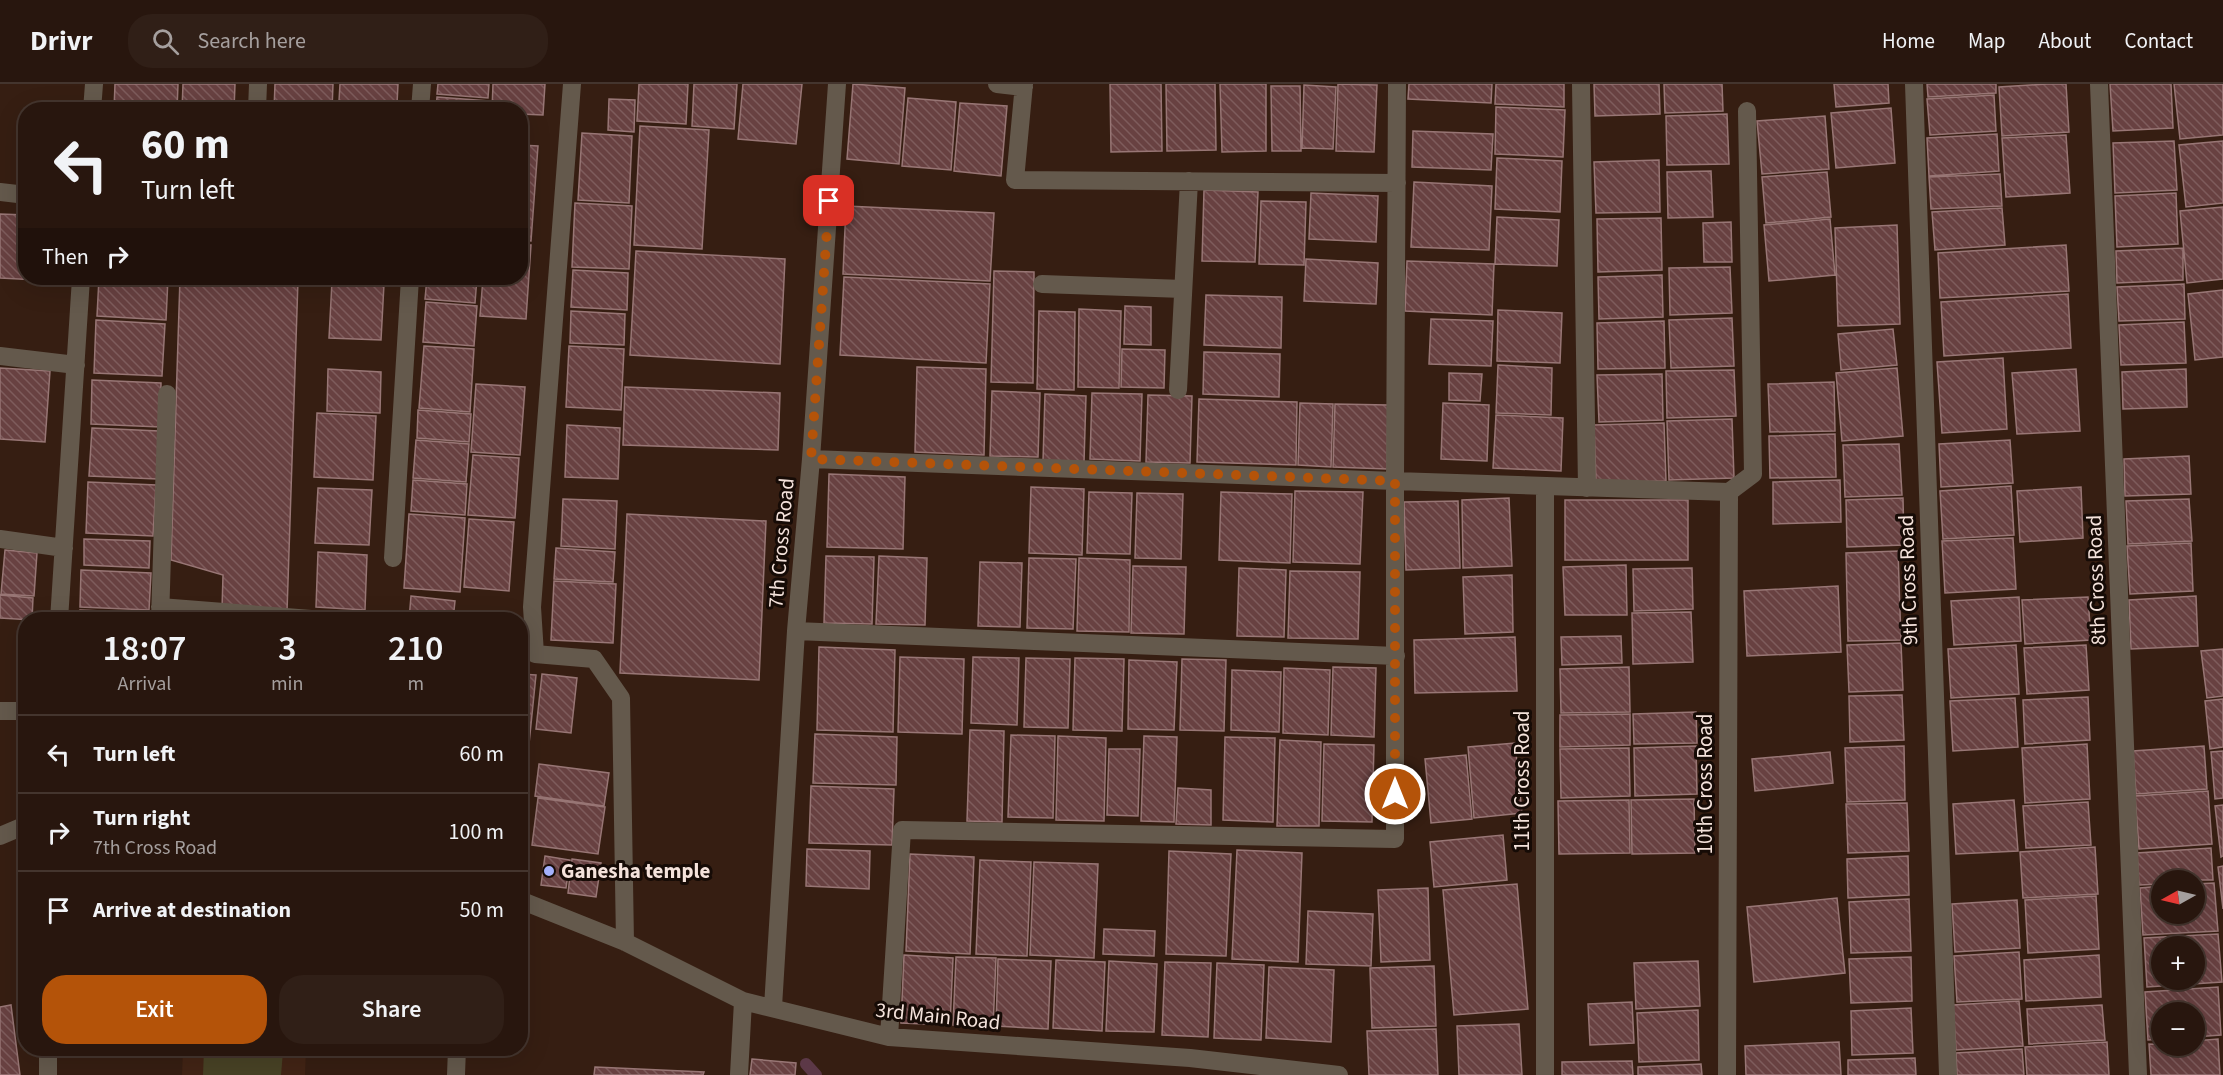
<!DOCTYPE html>
<meta charset="utf-8">
<style>
body{margin:0;font-family:"Source Sans 3",sans-serif;background:#301f17;color:#f1f3f6;height:100vh;display:flex;flex-direction:column;font-size:22px;white-space:nowrap}
*{box-sizing:border-box;margin:0}
p{font-size:20px;color:#a59f9e}
.icon{flex:none;width:33px;height:33px;fill:none;stroke:currentColor;stroke-width:2;stroke-linecap:round;stroke-linejoin:round}
.map{position:relative;flex:1;overflow:hidden}
.sheet{position:absolute;left:18px;top:528px;width:510px;height:444px;display:flex;flex-direction:column;background:#28160e;border-radius:24px;box-shadow:0 6px 24px #0002,0 0 0 2px #44352e}
.sheet>*{flex:none}
.top-card{position:absolute;left:18px;top:18px;width:510px;height:183px;border-radius:24px;box-shadow:0 6px 24px #0002,0 0 0 2px #44352e;background:#28160e;color:#f1f3f6;overflow:hidden}
.needle{width:39px;rotate:262deg}
.buttons{position:absolute;left:2151px;top:786px;display:grid;gap:12px}
.buttons a{display:grid;place-items:center;width:54px;height:54px;border-radius:50%;background:#28160e;box-shadow:0 6px 24px #0002,0 0 0 2px #44352e;font-size:30px}
.pin{position:absolute;display:grid;place-items:center;width:51px;height:51px;color:#fff;margin:-26px;border-radius:12px;box-shadow:0 3px 9px #0006}
.me{position:absolute;width:66px;margin:-33px;rotate:0deg;stroke-linejoin:round;filter:drop-shadow(0 0 4px #0008)}
.turn{display:flex;align-items:center;gap:21px;height:126px;padding:0 24px;font-size:27px}
.turn .icon{width:78px;height:78px;stroke-width:2.5}
.turn b{display:block;font-size:42px;line-height:51px}
.then{display:flex;align-items:center;height:57px;padding:0 24px;background:#0003;gap:12px;font-size:22px}
.eta{display:flex;justify-content:space-evenly;align-items:center;height:102px;text-align:center}
.eta b{font-size:36px;font-weight:600;line-height:42px}
.button{display:flex;gap:12px;margin-top:auto;padding:12px 24px}
.button a{flex:1;height:69px;border-radius:24px;background:#b45309;color:#fff;font-size:24px;font-weight:600;line-height:69px;text-align:center}
.button a+a{background:#301f17;color:#f1f3f6}
ul{padding:0;list-style:none}
li{display:flex;align-items:center;gap:18px;height:78px;padding:0 24px;border-top:2px solid #44352e}
li div{flex:1}
li b{display:block;font-size:22px}
li em{font-style:normal}
header{display:flex;align-items:center;gap:36px;box-sizing:border-box;height:84px;padding:0 30px;background:#28160e;border-bottom:2px solid #44352e}
header strong{font-size:28px}
nav{display:flex;gap:33px;margin-inline-start:auto;font-size:21px}
.search{width:420px;height:54px;background:#301f17;display:flex;align-items:center;gap:15px;box-sizing:border-box;padding:0 21px;border-radius:24px;color:#a59f9e;font-size:22px}
.map>svg:first-child{display:block}
.built{fill:#422415}
.park{fill:#484225}
.lines{fill:none;stroke-linecap:round;stroke-linejoin:round}
.stream{stroke:#5c3847;stroke-width:12}
.building{fill:url(#building-back-hatch);stroke:#987675;stroke-width:1.5;fill-rule:evenodd}
.minor{stroke:#64594c;stroke-width:18}
.route{stroke:#b45309;stroke-width:10;stroke-dasharray:0 18}
.poi-dot{fill:#a5b1fc;stroke:#160b06;stroke-width:2}
.labels{text-anchor:middle;dominant-baseline:central;stroke-width:6;stroke-linejoin:round;paint-order:stroke}
.street-label{font-size:21px;fill:#f4e2db;stroke:#160b06}
.poi-label{font-size:21px;font-weight:bold;fill:#f4e2db;stroke:#160b06;text-anchor:start}
</style>
<header>
<strong>Drivr</strong>
<div class="search"><svg class="icon" aria-label="search" viewBox="0 0 24 24"><circle cx="10" cy="10" r="6"/><path d="M15 15l6 6"/></svg>Search here</div>
<nav><a>Home</a><a>Map</a><a>About</a><a>Contact</a></nav>
</header>
<div class="map">
<svg width="2223" height="991" viewBox="0 0 2223 991">
<defs>
<pattern id="building-back-hatch" width="6" height="6" patternUnits="userSpaceOnUse" patternTransform="scale(1.5)"><rect width="6" height="6" fill="#684141"/><path d="M-1 5l2 2M0 0l6 6M5-1l2 2" fill="none" stroke="#7e5c5c"/></pattern>
</defs>
<rect width="100%" height="100%" fill="#361e12"/>
<path class="built" d="M183,965H306L305,991H182Z"/>
<path class="park" d="M204,965L283,968L281,991H203Z"/>
<g class="lines">
<path class="stream" d="M806,980L816,991"/>
</g>
<path class="building" d="M115,0H178L177,26H114Z
M183,0H235L234,26H182Z
M275,0H333L332,26H274Z
M340,0H398L397,20L339,17Z
M438,0H489L488,14L437,10Z
M493,0H545L543,31L520,30V26H492Z
M639,0H688L686,40L637,37Z
M694,0H737L734,45L692,42Z
M743,0H802L796,60L738,55Z
M853,0L905,4L899,80L847,75Z
M1110,0H1161L1162,67L1111,68Z
M1166,0H1215L1216,66L1167,67Z
M1220,0H1266V67L1222,68Z
M1338,0L1377,1L1374,68L1336,67Z
M1409,0H1492L1491,19L1408,15Z
M1496,0H1564V23L1495,20Z
M1594,0H1659L1660,30L1595,32Z
M1664,0H1722L1723,27L1665,29Z
M1834,0H1888L1889,19L1836,23Z
M1927,0H1996V9L1928,13Z
M2047,0H2066L2069,48L2002,52L1999,3Z
M2110,0H2171L2173,44L2113,47Z
M2174,0H2223V51L2180,55Z
M1304,1L1336,3L1333,65L1302,64Z
M1271,2H1300L1301,67H1272Z
M1994,11L1996,47L1930,51L1927,15Z
M437,13L489,17L488,26H436Z
M908,14L956,18L951,86L902,82Z
M609,15L635,16L634,48L608,46Z
M960,19L1007,22L1001,92L954,87Z
M336,22L396,25V26H336Z
M34,23L71,25L34,26Z
M1496,23L1565,26L1563,73L1495,70Z
M1891,24L1895,79L1836,84L1831,29Z
M1727,30L1729,80L1667,81L1666,32Z
M1825,32L1829,85L1762,90L1757,37Z
M640,42L709,46L702,165L634,161Z
M1413,47L1493,50L1491,86L1412,83Z
M582,49L632,52L629,119L578,116Z
M1997,50L1999,87L1929,92L1927,54Z
M2066,51L2070,109L2006,113L2002,54Z
M2174,57L2177,106L2115,109L2113,59Z
M2223,57V119L2186,123L2179,61Z
M520,61L538,62L531,157L520,156Z
M1497,74L1562,77L1560,128L1495,125Z
M1659,76L1660,128L1596,129L1594,78Z
M1711,87L1713,133L1668,134L1667,88Z
M1827,88L1831,133L1766,139L1762,93Z
M2000,90L2002,122L1931,125L1929,93Z
M1414,98L1492,102L1489,166L1411,163Z
M1204,106L1258,108L1255,178L1202,177Z
M1311,109L1378,112L1376,158L1309,155Z
M2176,109L2178,160L2117,163L2115,112Z
M1261,117L1306,118L1304,181L1259,180Z
M575,119L632,122L629,185L572,183Z
M846,122L994,129L990,197L843,190Z
M2223,123V195L2187,199L2180,127Z
M2002,124L2005,161L1935,166L1932,128Z
M0,130L26,131V194H56V197L0,194Z
M1497,133L1559,136L1557,182L1495,180Z
M1661,134L1662,186L1598,188L1597,135Z
M1830,135L1835,191L1769,197L1764,141Z
M1731,138L1732,178H1704L1703,139Z
M1897,141L1900,240L1838,242L1835,144Z
M520,161H531L526,235L480,232L483,194H520Z
M2066,161L2069,207L1940,214L1938,169Z
M2183,164V196L2117,199L2116,167Z
M636,167L785,175L780,280L630,271Z
M1306,175L1378,179L1376,220L1304,217Z
M1407,177L1494,180L1492,231L1405,227Z
M1730,183L1732,229L1670,231L1669,184Z
M573,186L628,189L627,226L571,223Z
M994,187L1034,188L1033,299L991,298Z
M1662,191L1663,233L1599,235L1598,193Z
M844,193L990,200L986,279L840,271Z
M99,194H168L166,236L97,232Z
M180,194L298,196L287,528L222,525L223,491L171,476Z
M427,194H477L475,219L425,215Z
M332,197L384,200L381,256L329,254Z
M2184,200L2185,235L2119,237L2117,203Z
M2223,206V273L2195,276L2188,210Z
M2068,210L2071,264L1944,272L1941,218Z
M1206,211L1282,213L1281,264L1204,261Z
M426,218L477,222L474,262L423,258Z
M1125,222L1151,223V261L1124,260Z
M1079,225L1121,227L1119,304L1078,303Z
M1498,226L1562,229L1560,279L1497,277Z
M571,227L625,230L624,261L570,259Z
M1039,227L1075,228L1074,306L1037,305Z
M1732,234L1734,282L1671,284L1669,236Z
M1431,235L1493,237L1491,282L1429,280Z
M96,236L165,240L162,292L94,289Z
M1664,237L1665,284L1598,285L1597,239Z
M2184,238L2186,279L2121,281L2119,241Z
M1893,245L1897,281L1841,286L1838,250Z
M424,262L474,265L470,328L419,324Z
M569,262L624,265L621,326L566,323Z
M1122,265L1165,266L1164,304L1121,303Z
M1204,268L1280,270L1279,313L1203,310Z
M2003,274L2007,345L1942,349L1937,278Z
M1498,281L1552,284L1551,331L1496,329Z
M917,283L986,285L984,371L915,368Z
M0,284L50,287L45,358L0,355Z
M1897,284L1903,352L1842,357L1836,289Z
M328,285L381,288L380,329L327,327Z
M2076,285L2080,347L2017,350L2012,289Z
M2186,285L2187,323L2123,325L2122,288Z
M1734,286L1736,332L1667,334L1666,287Z
M1449,289L1482,290L1480,317L1449,316Z
M1662,290L1663,336L1599,338L1597,291Z
M92,296L161,299L160,343L91,340Z
M1834,298L1835,347L1770,348L1768,300Z
M476,300L525,303L520,371L471,368Z
M625,303L780,309L778,366L623,361Z
M992,307L1040,309L1038,373L990,372Z
M1092,309L1142,310L1140,377L1090,375Z
M1045,310L1086,312L1084,378L1043,377Z
M1148,311L1192,312L1190,379L1146,378Z
M1199,315L1297,318L1296,381L1197,378Z
M1300,319L1333,320L1331,383L1298,381Z
M1443,319L1489,321L1487,377L1441,375Z
M1335,320L1388,321L1387,385L1333,383Z
M418,326L471,330L469,358L417,354Z
M317,329L376,332L373,396L314,393Z
M1496,331L1563,334L1561,387L1493,384Z
M1732,335L1734,394L1669,396L1667,337Z
M1664,339L1666,397L1596,399L1594,341Z
M567,341L620,344L618,395L565,393Z
M92,344L159,347L157,395L89,392Z
M1835,350L1836,393L1770,394L1769,352Z
M416,356L469,360L466,398L413,394Z
M2010,356L2013,399L1941,403L1939,360Z
M1899,360L1902,411L1845,413L1843,361Z
M473,371L519,374L515,434L468,431Z
M2189,372L2191,410L2125,412L2124,375Z
M829,390L905,393L903,465L827,463Z
M413,396L467,400L465,431L411,427Z
M1840,396L1841,438L1773,440V398Z
M88,398L156,401L153,452L86,449Z
M2011,402L2014,451L1943,455L1940,407Z
M1031,403L1084,405L1082,471L1029,469Z
M2081,403L2083,454L2020,458L2017,407Z
M318,404L372,406L369,461L315,459Z
M1295,407L1363,408L1360,480L1293,478Z
M1089,408L1132,409L1130,470L1087,469Z
M1221,408L1292,410L1290,479L1219,476Z
M1137,409L1183,410L1181,475L1135,474Z
M1509,414L1512,482L1463,484L1462,416Z
M1903,414L1904,461L1847,463L1846,416Z
M563,415L617,417L615,465L561,462Z
M2189,415L2192,457L2128,460L2126,417Z
M1565,416H1688V476H1565Z
M1458,417L1460,484L1406,486L1404,418Z
M409,430L465,434L460,508L404,504Z
M627,430L766,437L759,596L620,589Z
M469,435L514,438L509,507L464,503Z
M2013,454L2016,505L1945,509L1942,457Z
M84,455L150,457L149,484L84,481Z
M2191,459L2193,507L2130,510L2127,462Z
M556,464L615,468L613,498L554,495Z
M5,466L37,469L34,512L1,510Z
M1898,467L1901,556L1848,557L1846,469Z
M318,468L367,471L365,526L316,523Z
M826,472L874,473L872,540L824,539Z
M879,472L927,474L925,541L876,540Z
M1029,474L1076,475L1073,545L1027,544Z
M1079,474L1130,476L1129,548L1077,547Z
M980,478L1022,479L1020,543L978,542Z
M1626,481L1627,531H1565L1563,483Z
M1133,482L1186,483L1184,550L1131,549Z
M1239,484L1286,486L1284,553L1237,552Z
M1692,484L1693,525L1634,527L1633,485Z
M81,486L151,489L149,526L80,523Z
M1290,487L1360,488L1358,555L1288,554Z
M1512,491L1513,548L1465,550L1463,493Z
M554,497L616,500L613,559L551,556Z
M1838,502L1841,568L1747,572L1744,507Z
M0,511L33,514L32,536L0,534Z
M411,512L455,517L453,536H409Z
M2196,512L2198,562L2131,565L2129,516Z
M2019,513L2021,557L1954,561L1951,517Z
M2088,513L2091,556L2025,560L2022,516Z
M80,526L148,529L147,536H80Z
M1691,528L1693,578L1633,580L1632,529Z
M1621,552L1622,579L1562,581L1561,553Z
M1515,553L1517,607L1415,609L1414,556Z
M1901,559L1903,606L1849,608L1847,561Z
M2016,561L2019,610L1951,614L1948,565Z
M2086,561L2089,606L2027,610L2024,564Z
M819,563L895,566L893,648L817,646Z
M2223,565V612L2207,614L2201,567Z
M900,573L964,575L962,650L898,648Z
M973,573L1019,574L1017,641L971,639Z
M1026,574L1070,575L1068,644L1024,643Z
M1075,574L1124,575L1122,647L1073,646Z
M1182,575L1226,576L1224,647L1180,646Z
M1129,576L1177,578L1174,646L1128,645Z
M1333,583L1376,584L1374,653L1331,651Z
M1629,583L1630,628L1561,629L1560,585Z
M1284,584L1330,586L1328,651L1283,649Z
M1232,586L1281,588L1279,648L1231,646Z
M520,590L536,591L522,729H520Z
M542,590L577,594L571,649L536,645Z
M1902,611L1904,656L1850,658L1849,612Z
M2088,613L2090,656L2025,660L2023,616Z
M2015,614L2018,663L1953,667L1950,617Z
M2223,615V663L2210,665L2205,617Z
M1696,628L1697,659L1634,660L1633,630Z
M1630,630V661L1560,663V631Z
M970,646L1004,647L1002,738L967,737Z
M815,650L897,653L896,701L813,699Z
M1011,651L1055,652L1053,734L1008,733Z
M1058,652L1106,654L1104,737L1056,736Z
M1144,652L1177,653L1174,738L1141,737Z
M1225,653L1275,654L1273,738L1223,736Z
M1280,656L1321,658L1319,742H1277Z
M1515,659L1522,729L1474,734L1468,663Z
M1324,660L1374,661L1372,738L1322,737Z
M2087,660L2090,715L2025,719L2022,664Z
M1696,662L1697,710L1635,712L1634,664Z
M1904,662L1905,716L1847,718L1845,664Z
M2204,662L2207,705L2136,710L2133,667Z
M1629,664L1630,712L1561,714L1560,665Z
M1109,665H1140L1138,732L1107,731Z
M2223,667V714L2215,715L2211,668Z
M1830,668L1833,699L1755,707L1752,675Z
M1466,671L1472,735L1431,739L1425,675Z
M539,680L609,689L604,722L535,712Z
M811,702L894,705L892,761L809,759Z
M1178,704L1211,706V741L1176,740Z
M2208,707L2212,760L2139,765L2135,712Z
M538,714L605,723L598,770L532,761Z
M1694,715L1695,769L1632,770L1631,716Z
M1629,716L1630,769L1559,770L1558,717Z
M2014,716L2018,767L1956,770L1953,720Z
M2088,718L2091,761L2026,764L2023,722Z
M1907,719L1909,767L1848,769L1846,720Z
M2223,721V772L2221,773L2215,722Z
M1503,751L1507,796L1434,803L1430,758Z
M2095,763L2098,810L2023,814L2020,768Z
M2211,764L2213,796H2162V800L2139,801L2137,769Z
M807,765L870,767L869,805L806,802Z
M1237,766L1302,769L1298,878L1232,875Z
M1169,767L1231,770L1226,872L1166,870Z
M910,770L974,773L970,870L906,867Z
M545,772L570,776L566,804L541,801Z
M1908,772L1909,811L1848,814L1847,775Z
M572,775L601,779L596,813L568,809Z
M980,776L1031,778L1027,872L976,870Z
M1034,778L1098,780L1094,874L1030,871Z
M2223,782V825L2218,783Z
M2214,799L2218,847L2143,851L2140,804L2162,802V830H2194V800Z
M1517,800L1528,925L1454,931L1443,806Z
M1428,804L1430,876L1381,878L1378,806Z
M2096,812L2099,865L2028,869L2025,816Z
M1837,814L1845,889L1754,898L1747,823Z
M1909,815L1911,867L1851,869L1849,818Z
M2017,816L2020,864L1955,868L1952,820Z
M1308,827L1373,830L1371,882L1306,880Z
M1104,845L1155,847L1154,872L1103,870Z
M2218,850L2222,898L2147,903L2144,854ZM2162,862H2194V896H2162Z
M2019,868L2022,915L1957,918L1954,872Z
M904,871L953,874L950,941L901,939Z
M2099,871L2101,913L2026,917L2024,876Z
M956,873L996,874L993,943L953,941Z
M1911,873L1912,917L1851,919L1849,875Z
M998,875L1051,877L1048,945L996,942Z
M1056,876L1105,878L1102,947L1053,944Z
M1109,877L1157,880L1154,948L1106,947Z
M1698,877L1700,922L1636,925L1634,879Z
M1165,878L1211,879L1208,953L1162,951Z
M1217,879L1264,881L1261,956L1214,954Z
M1434,882L1436,942L1372,944L1370,884Z
M1269,883L1334,886L1331,958L1266,954Z
M2218,903L2221,951L2194,953V928H2162V955L2148,956L2145,908Z
M2019,917L2023,962L1956,966L1953,921Z
M1632,918L1634,959L1590,961L1588,920Z
M11,921L20,991H0V923Z
M2102,921L2105,956L2029,960L2027,925Z
M1911,924L1913,969L1852,971L1851,927Z
M1698,926L1699,976L1639,978L1637,929Z
M1519,940L1522,991H1459L1457,942Z
M1436,945L1438,991H1369L1367,947Z
M2218,955L2220,991H2151L2149,960L2194,962V957Z
M1839,958L1841,991H1746L1745,962Z
M2107,958L2109,991H2027L2025,963Z
M2022,965L2024,991H1957L1956,969Z
M1915,974L1916,991H1848V976Z
M752,975L796,979L795,991H750Z
M1632,977L1633,991H1562V978Z
M1701,980L1702,991H1638V983Z
M595,983L704,988L703,991H594Z"/>
<g class="lines">
<path class="minor" d="M572,0L532,523L535,570L594,575L621,614L625,858
M997,0L1024,3
M1024,0L1015,96L1397,99
M1397,0L1395,397L1729,408L1753,390L1747,27
M1581,0L1587,404
M1914,0L1948,991
M2099,0L2138,991
M92,26L94,0
M257,26L258,0
M420,26L422,0
M0,108L26,111
M1042,200L1183,205
M0,272L76,281
M1178,306L1189,97
M811,375L1395,397V755L902,746L889,953
M1545,403V991
M0,455L64,464
M393,474L410,194
M160,523L324,536
M59,536L81,194
M160,536L167,310
M796,547L1396,572
M0,627H26
M0,752L26,741
M520,816L625,858L743,917L889,953L1190,974L1339,991
M773,923L796,547L811,375L837,0
M48,964V991
M456,991L457,964
M739,991L743,917
M1727,991L1729,408"/>
</g>
<g class="lines">
<path class="route" d="M829,117L811,375L1395,397V710"/>
</g>
<circle class="poi-dot" cx="549" cy="787" r="6"/>
<g class="labels">
<g class="street-label">
<text transform="translate(781 459) rotate(-85)">7th Cross Road</text>
<text transform="translate(1908 496) rotate(-92)">9th Cross Road</text>
<text transform="translate(2096 496) rotate(-92)">8th Cross Road</text>
<text transform="translate(1522 697) rotate(-90)">11th Cross Road</text>
<text transform="translate(1705 700) rotate(-90)">10th Cross Road</text>
<text transform="translate(938 932) rotate(6)">3rd Main Road</text>
</g>
<g class="poi-label">
<text x="561" y="787">Ganesha temple</text>
</g>
</g>
</svg>
<div class="buttons">
<a><svg class="needle" viewBox="-14 -14 28 28"><path d="M0-13l5 13h-10z" fill="#e53935"/><path d="M0 13l5-13h-10z" fill="#a59f9e"/></svg></a>
<a>+</a>
<a>−</a>
</div>
<div class="pin" style="left:829px;top:117px;background:#d93025"><svg class="icon" aria-label="arrive" viewBox="0 0 24 24"><path d="M6 21V4h12l-3 4 3 4H6"/></svg></div>
<svg class="me" style="left:1395px;top:710px" viewBox="-20 -20 40 40"><circle r="17" fill="#b45309" stroke="#fff" stroke-width="3"/><path d="M0-11L8 9 0 5-8 9z" fill="#fff"/></svg>
<div class="top-card">
<div class="turn"><svg class="icon" aria-label="left" viewBox="0 0 24 24"><path d="M17 20v-9H6M10 6l-5 5 5 5"/></svg><div><b>60 m</b>Turn left</div></div>
<div class="then">Then<svg class="icon" aria-label="right" viewBox="0 0 24 24"><path d="M7 20v-9h11M14 6l5 5-5 5"/></svg></div>
</div>
<section class="sheet">
<div class="eta">
<div><b>18:07</b><p>Arrival</p></div>
<div><b>3</b><p>min</p></div>
<div><b>210</b><p>m</p></div>
</div>
<ul>
<li><svg class="icon" aria-label="left" viewBox="0 0 24 24"><path d="M17 20v-9H6M10 6l-5 5 5 5"/></svg><div><b>Turn left</b></div><em>60 m</em></li>
<li><svg class="icon" aria-label="right" viewBox="0 0 24 24"><path d="M7 20v-9h11M14 6l5 5-5 5"/></svg><div><b>Turn right</b><p>7th Cross Road</p></div><em>100 m</em></li>
<li><svg class="icon" aria-label="arrive" viewBox="0 0 24 24"><path d="M6 21V4h12l-3 4 3 4H6"/></svg><div><b>Arrive at destination</b></div><em>50 m</em></li>
</ul>
<div class="button"><a>Exit</a><a>Share</a></div>
</section>
</div>
